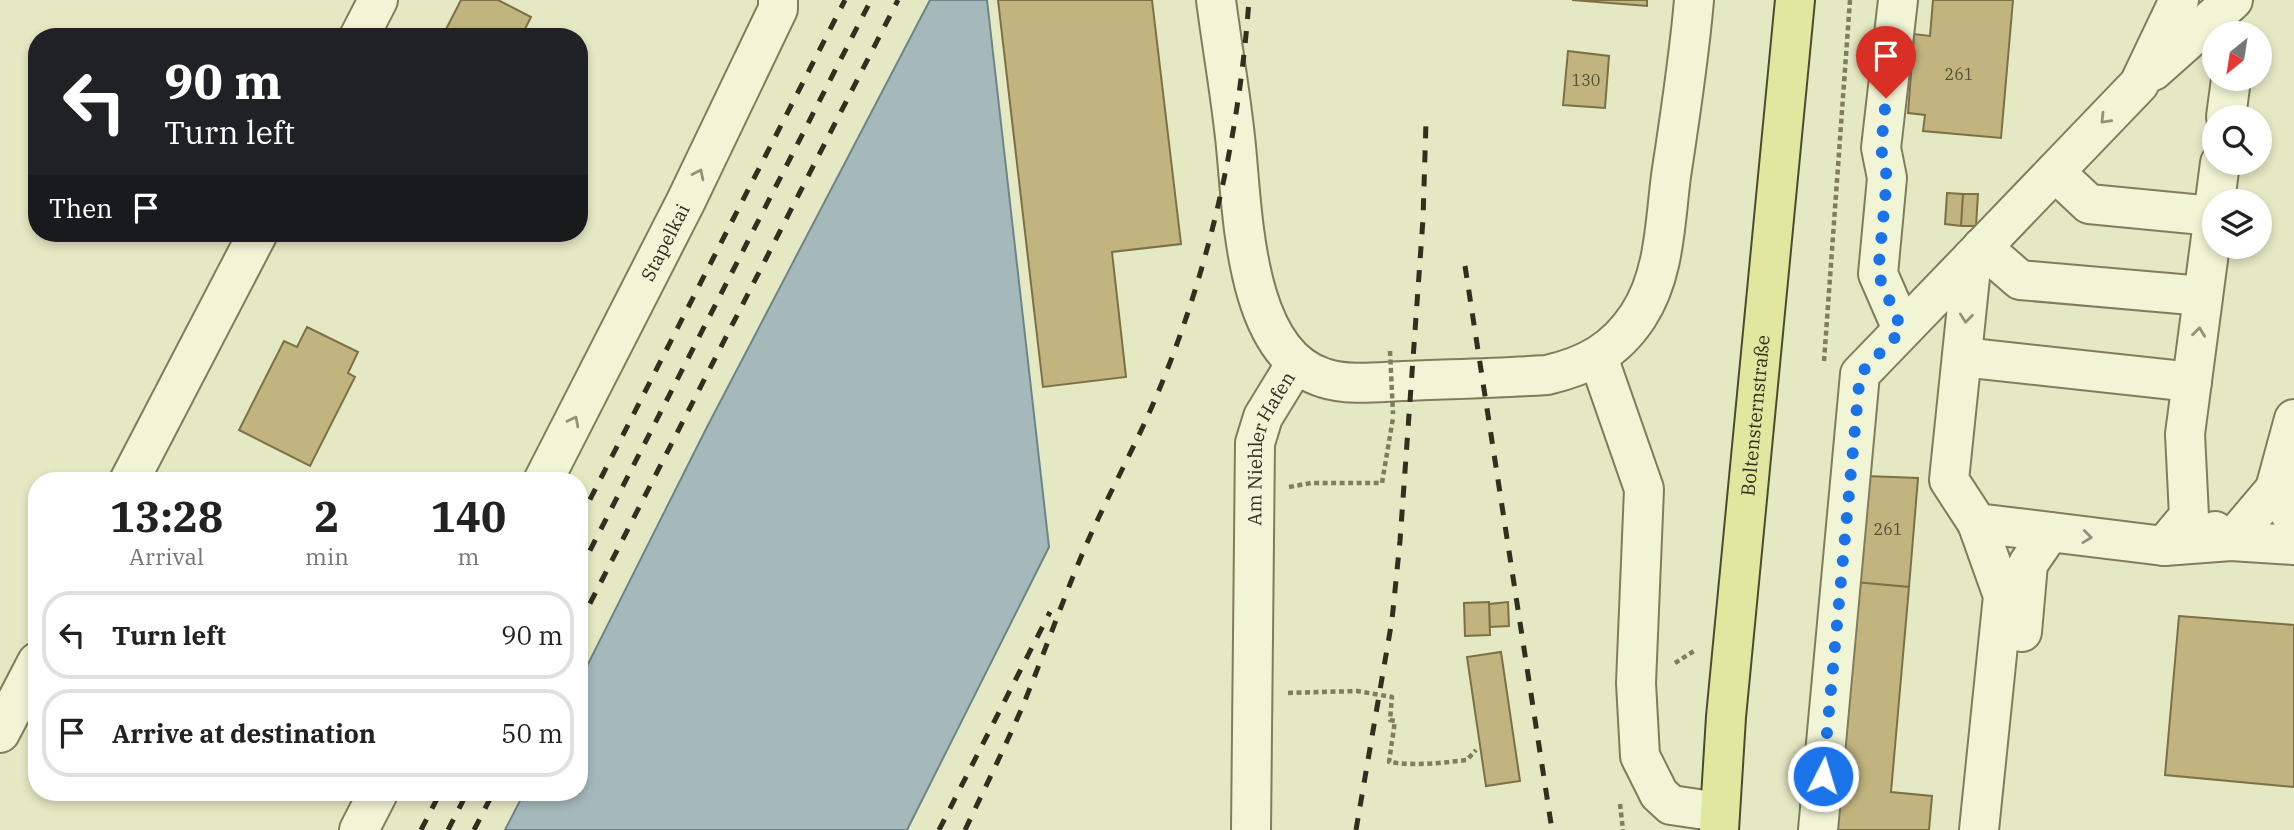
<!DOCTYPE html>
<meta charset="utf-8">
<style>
body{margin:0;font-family:"IBM Plex Serif",serif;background:#f2f2f2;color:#222;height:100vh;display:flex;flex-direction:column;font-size:26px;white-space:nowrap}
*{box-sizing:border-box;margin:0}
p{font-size:23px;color:#767676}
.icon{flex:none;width:38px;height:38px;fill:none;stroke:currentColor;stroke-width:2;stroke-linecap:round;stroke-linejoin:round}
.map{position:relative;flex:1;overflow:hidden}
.sheet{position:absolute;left:28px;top:472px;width:560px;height:329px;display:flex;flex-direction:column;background:#fff;border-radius:28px;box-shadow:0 4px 10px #0003}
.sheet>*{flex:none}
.banner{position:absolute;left:28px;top:28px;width:560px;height:214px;border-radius:28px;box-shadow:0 4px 10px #0003;background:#202124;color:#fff;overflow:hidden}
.needle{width:46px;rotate:210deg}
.controls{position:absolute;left:2202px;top:21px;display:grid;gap:14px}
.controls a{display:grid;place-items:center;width:70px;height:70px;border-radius:50%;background:#fff;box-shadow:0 4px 10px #0003;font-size:35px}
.pin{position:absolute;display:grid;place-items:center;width:60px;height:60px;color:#fff;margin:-72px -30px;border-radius:50% 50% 50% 0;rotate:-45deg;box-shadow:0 0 7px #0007}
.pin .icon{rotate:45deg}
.me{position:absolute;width:77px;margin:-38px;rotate:5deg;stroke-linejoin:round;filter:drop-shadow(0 0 5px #0008)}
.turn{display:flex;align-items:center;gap:24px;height:147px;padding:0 21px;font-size:32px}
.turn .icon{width:91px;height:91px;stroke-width:2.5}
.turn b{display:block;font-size:49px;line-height:60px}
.then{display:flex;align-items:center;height:66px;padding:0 21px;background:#0003;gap:14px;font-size:26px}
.eta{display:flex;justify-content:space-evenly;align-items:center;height:119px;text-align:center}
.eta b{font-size:42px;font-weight:700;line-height:49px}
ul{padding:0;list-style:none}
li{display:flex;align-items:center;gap:21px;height:88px;margin:0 14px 10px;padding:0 7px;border:4px solid #e0e0e0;border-radius:28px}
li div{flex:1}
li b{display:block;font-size:26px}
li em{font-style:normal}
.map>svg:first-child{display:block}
.water{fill:#a5b9bb;stroke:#6d8488;stroke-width:2}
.building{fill:#c1b47e;stroke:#7c7045;stroke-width:2}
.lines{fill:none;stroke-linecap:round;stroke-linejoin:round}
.minor-casing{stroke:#807d5c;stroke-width:42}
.major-casing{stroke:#4e4a30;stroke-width:42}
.path{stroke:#807d5c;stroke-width:4.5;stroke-dasharray:5 3.5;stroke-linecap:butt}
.minor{stroke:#f1f4d5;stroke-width:38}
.major{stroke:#e1e79f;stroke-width:38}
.rail{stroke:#312f1e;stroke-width:5;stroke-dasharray:12 12;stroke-linecap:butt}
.path-bridge{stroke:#807d5c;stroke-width:4.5;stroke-dasharray:5 3.5;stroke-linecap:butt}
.oneway{stroke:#91927a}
.route{stroke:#1a73e8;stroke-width:12;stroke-dasharray:0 21.6}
.labels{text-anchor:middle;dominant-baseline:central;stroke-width:7;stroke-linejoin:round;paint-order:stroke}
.number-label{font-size:16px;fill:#555036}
.street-label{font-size:19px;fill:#312f1e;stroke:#edf0d2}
</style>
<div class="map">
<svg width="2294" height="830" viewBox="0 0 2294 830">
<rect width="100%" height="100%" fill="#e4e8c3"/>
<path class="water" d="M930,0H987L1049,547L907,830H505L524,793H579V682L707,427Z"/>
<path class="building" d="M461,0H498L531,17L521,37H442Z
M998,0H1152L1181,244L1112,252L1126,377L1043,387Z
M1572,0H1647V6Z
M1933,0H2013L2001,138L1923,131L1925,115L1908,113L1914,34L1930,36Z
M1568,51L1609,56L1605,108L1563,105Z
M1947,193L1963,194L1961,226L1945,224Z
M1963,194H1978L1976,226H1961Z
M307,327L358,352L348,373L355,377L310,466L239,430L284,341L297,347Z
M1866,476L1918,478L1909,587L1855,582Z
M1855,582L1909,587L1891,792L1932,796L1929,830H1832Z
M1489,602L1490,635L1465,636L1464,603Z
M1508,602L1509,626L1490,627L1489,604Z
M2179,616L2294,625V787L2165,775Z
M1501,652L1520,781L1486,786L1467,657Z"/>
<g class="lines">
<defs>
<g id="minor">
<path d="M1216,0C1222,46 1230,91 1235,137C1243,206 1242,353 1324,378C1348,386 1378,382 1403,381C1451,379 1499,378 1547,375C1586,366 1615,351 1638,316C1665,275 1665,222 1671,176C1680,117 1689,59 1694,0"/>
<path d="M1898,0L1881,148L1887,178L1878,274L1902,329"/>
<path d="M2179,0L2139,84L1972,258L1949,480L1977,523L2164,546L2189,516L2185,434L2214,214"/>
<path d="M359,37L378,0"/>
<path d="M2153,71L2233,0"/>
<path d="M2226,117L2231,79"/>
<path d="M2055,172L2089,204L2213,216"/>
<path d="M2215,201L2220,163"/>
<path d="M1982,247L2020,280L2203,296"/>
<path d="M1598,357L1644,489L1636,683L1640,756L1659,794L1671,805L1719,812"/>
<path d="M1962,357L2192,382"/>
<path d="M2294,419L2275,489L2294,520"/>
<path d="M129,481L258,233"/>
<path id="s1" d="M543,481L686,201L778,9V0"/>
<path d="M1977,523L2003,596L1979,830"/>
<path d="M2215,531L2231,541L2294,545"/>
<path d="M2164,546L2231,541L2275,489"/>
<path d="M2022,632L2028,564L2050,532"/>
<path d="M0,733L37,662"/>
<path d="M359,830L378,793"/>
<path id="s2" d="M1251,830L1255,443L1263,417L1296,363"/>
<path d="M1818,830L1860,374L1972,258"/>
</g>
<g id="major">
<path id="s3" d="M1719,830L1726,717L1795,0"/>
</g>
</defs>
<use href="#minor" class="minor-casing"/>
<use href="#major" class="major-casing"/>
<path class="path" d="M1824,361L1850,0
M1289,487L1311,483H1382L1393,418
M1675,663L1694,651
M1288,693L1357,691L1392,697L1390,720L1395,721L1389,762C1415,766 1441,763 1467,760L1476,750
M1620,804L1623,830"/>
<use href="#minor" class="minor"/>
<use href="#major" class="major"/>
<path class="rail" d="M1465,266L1552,830
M579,521L845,0
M579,572L871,0
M579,625L898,0
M421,830L440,793
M448,830L467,793
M474,830L493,793
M939,830L1050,612
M965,830C984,790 1003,751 1021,710C1044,655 1063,598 1087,543C1109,493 1136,445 1157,395C1210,268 1239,136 1249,0
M1356,830L1392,620L1400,541L1423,219L1426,122"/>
<path class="path-bridge" d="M1390,351L1393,414"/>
</g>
<defs><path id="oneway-chevron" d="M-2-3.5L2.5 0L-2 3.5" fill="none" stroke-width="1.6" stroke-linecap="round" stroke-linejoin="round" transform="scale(1.75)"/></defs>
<g class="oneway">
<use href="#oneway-chevron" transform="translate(2105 119) rotate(134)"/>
<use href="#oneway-chevron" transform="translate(699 174) rotate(-64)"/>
<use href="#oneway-chevron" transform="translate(1966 318) rotate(96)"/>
<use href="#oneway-chevron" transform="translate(2199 332) rotate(-83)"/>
<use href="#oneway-chevron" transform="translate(574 421) rotate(-63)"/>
<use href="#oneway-chevron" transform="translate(2087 537) rotate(7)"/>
</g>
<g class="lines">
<path class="route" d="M1823,776L1860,374L1902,330L1878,274L1887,178L1881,148L1886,98"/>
</g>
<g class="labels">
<g class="number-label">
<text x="1959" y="74">261</text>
<text x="1586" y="80">130</text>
<text x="1888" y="529">261</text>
</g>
<g class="street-label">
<text stroke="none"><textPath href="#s1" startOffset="268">Stapelkai</textPath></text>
<text stroke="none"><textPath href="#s3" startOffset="416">Boltensternstraße</textPath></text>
<text stroke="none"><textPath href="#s2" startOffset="385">Am Niehler Hafen</textPath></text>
</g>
</g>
</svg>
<div class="controls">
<a><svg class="needle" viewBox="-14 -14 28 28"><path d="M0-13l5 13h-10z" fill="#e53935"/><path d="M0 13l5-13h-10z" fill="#767676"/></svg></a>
<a><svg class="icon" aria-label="search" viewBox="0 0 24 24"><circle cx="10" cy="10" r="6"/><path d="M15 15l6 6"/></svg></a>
<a><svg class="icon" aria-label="layers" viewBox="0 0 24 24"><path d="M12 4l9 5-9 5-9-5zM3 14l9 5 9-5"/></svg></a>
</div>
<div class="pin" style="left:1886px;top:98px;background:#d93025"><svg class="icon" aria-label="arrive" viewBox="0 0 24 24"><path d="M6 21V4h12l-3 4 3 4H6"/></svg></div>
<svg class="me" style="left:1823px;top:776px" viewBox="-20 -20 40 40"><circle r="17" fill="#1a73e8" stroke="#fff" stroke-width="3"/><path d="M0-11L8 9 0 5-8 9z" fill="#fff"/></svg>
<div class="banner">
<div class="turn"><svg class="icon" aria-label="left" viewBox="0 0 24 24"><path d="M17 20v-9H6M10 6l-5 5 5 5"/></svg><div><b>90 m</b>Turn left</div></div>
<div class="then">Then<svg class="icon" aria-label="arrive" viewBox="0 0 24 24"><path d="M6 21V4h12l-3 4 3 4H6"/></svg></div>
</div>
<section class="sheet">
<div class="eta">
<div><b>13:28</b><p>Arrival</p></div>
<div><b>2</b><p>min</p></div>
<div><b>140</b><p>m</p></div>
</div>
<ul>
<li><svg class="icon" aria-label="left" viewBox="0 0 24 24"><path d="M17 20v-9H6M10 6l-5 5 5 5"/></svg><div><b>Turn left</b></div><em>90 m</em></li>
<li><svg class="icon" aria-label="arrive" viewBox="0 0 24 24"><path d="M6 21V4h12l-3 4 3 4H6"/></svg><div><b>Arrive at destination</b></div><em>50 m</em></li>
</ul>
</section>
</div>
